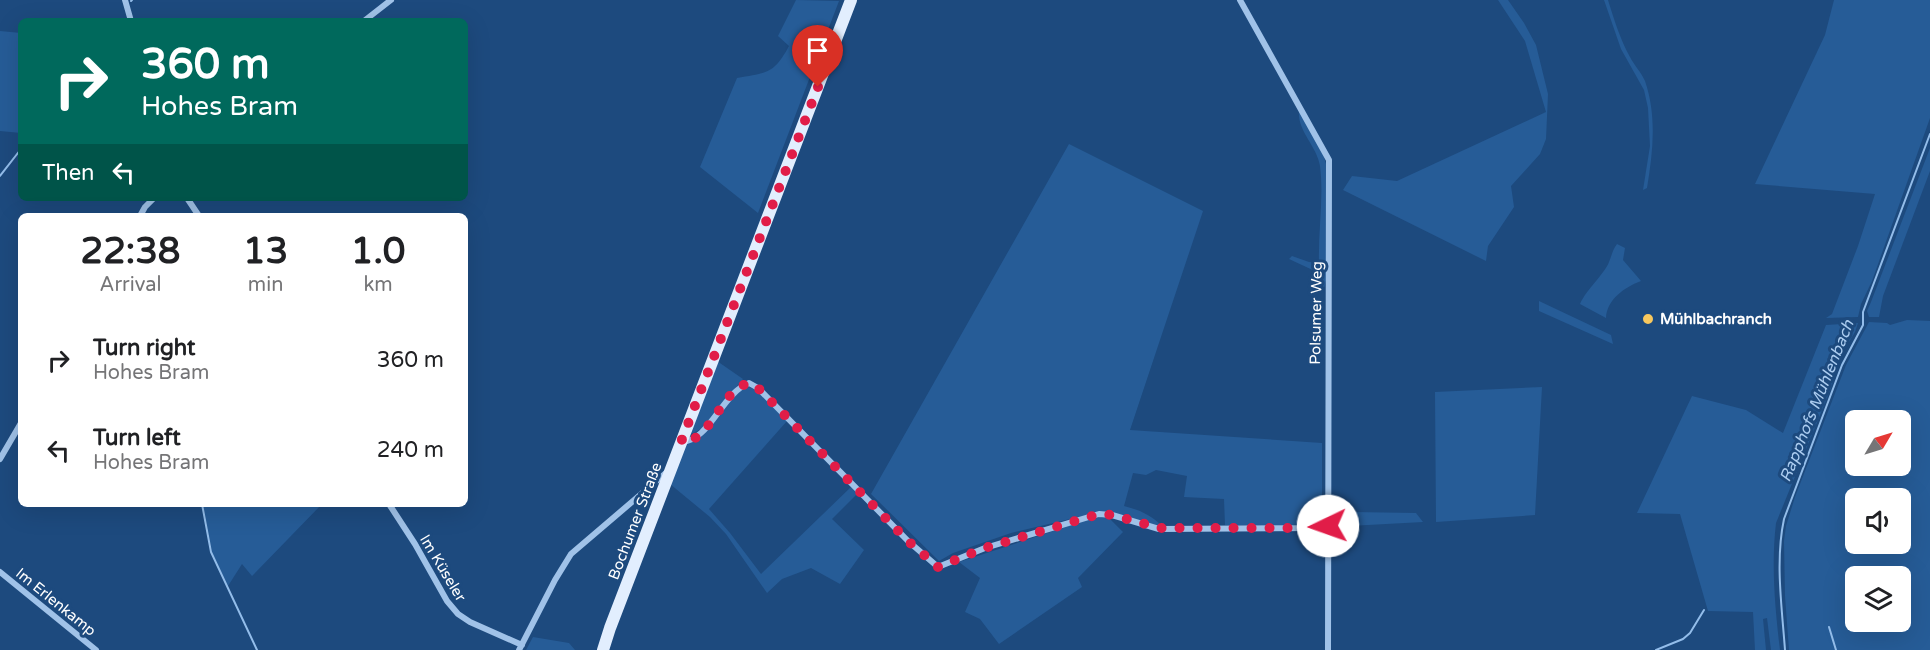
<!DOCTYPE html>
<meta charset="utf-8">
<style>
body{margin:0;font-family:"Varela Round",sans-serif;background:#f6f6f6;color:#202124;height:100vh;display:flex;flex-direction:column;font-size:22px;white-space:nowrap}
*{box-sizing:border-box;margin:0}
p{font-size:20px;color:#757577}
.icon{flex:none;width:33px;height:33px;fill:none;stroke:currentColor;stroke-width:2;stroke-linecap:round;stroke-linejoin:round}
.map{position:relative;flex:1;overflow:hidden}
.side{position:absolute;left:18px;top:213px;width:450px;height:294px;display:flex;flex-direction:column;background:#fff;border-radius:9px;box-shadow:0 6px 24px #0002}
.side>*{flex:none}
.top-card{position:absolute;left:18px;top:18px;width:450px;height:183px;border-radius:9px;box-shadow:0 6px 24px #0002;background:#00695c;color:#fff;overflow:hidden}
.needle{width:39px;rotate:52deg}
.controls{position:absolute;left:1845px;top:410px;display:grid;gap:12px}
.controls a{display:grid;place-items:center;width:66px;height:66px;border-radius:9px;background:#fff;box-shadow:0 6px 24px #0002;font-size:30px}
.pin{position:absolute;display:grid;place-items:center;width:51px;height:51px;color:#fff;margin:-62px -26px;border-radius:50% 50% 50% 0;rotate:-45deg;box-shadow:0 0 6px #0007}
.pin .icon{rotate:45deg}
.me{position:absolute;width:66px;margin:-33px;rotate:267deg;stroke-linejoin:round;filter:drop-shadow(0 0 4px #0008)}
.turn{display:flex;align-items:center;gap:21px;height:126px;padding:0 24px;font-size:27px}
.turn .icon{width:78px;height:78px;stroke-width:2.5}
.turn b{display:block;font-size:42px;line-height:51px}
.then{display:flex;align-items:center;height:57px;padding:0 24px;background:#0003;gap:12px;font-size:22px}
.eta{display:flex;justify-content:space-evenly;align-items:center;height:102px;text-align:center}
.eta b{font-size:36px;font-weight:800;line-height:42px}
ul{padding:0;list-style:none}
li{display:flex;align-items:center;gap:18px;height:90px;padding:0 24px}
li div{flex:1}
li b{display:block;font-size:22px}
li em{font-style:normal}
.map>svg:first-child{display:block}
.green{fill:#265c97;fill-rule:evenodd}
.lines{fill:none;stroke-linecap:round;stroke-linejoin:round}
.stream{stroke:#93bdea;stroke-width:2}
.street{stroke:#a0c2e8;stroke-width:6}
.primary{stroke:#e2eefe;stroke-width:12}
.route{stroke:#e11d48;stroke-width:10;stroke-dasharray:0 18}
.poi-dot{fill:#f8c85e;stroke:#1d4a7e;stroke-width:2}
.labels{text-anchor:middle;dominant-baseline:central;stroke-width:6;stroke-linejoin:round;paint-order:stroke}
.street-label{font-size:15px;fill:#fff;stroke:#1d4a7e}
.poi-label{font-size:15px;font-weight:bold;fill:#fff;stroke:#1d4a7e;text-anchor:start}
.water-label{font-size:16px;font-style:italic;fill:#abccf0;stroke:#1d4a7e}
</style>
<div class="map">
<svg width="1930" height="650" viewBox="0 0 1930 650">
<rect width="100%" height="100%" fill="#1d4a7e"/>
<path class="green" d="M796,0L839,1L758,213L700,167L737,78C767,73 774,74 789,46L778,36Z
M1498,0H1508L1524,23L1536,45L1548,94L1546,139L1540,154L1511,186L1514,207L1488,246L1486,261L1343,190L1352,176L1397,181L1546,112L1525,41Z
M1604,0H1608C1614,19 1620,39 1630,57C1634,65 1641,72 1645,81C1657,116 1653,152 1647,188L1643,190L1650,146L1648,108L1644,90L1621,49Z
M1834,0H1930V118L1872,281L1861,304L1858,317L1826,318L1832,314L1858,246L1875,194L1755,184L1825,35Z
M0,31L21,33V133L0,131Z
M1299,111L1322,151L1327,167V276L1324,288L1317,272L1289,259L1292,256L1309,262L1319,263C1318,231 1324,198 1320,166C1317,146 1297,131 1299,111Z
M1069,144L1203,211L1130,430L1322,443V521L1318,525H1225L1224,499L1184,497L1187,476L1156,470L1146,475L1133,473L1124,506C1140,510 1151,515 1162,526L1129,519L1104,511L1011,533L953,553L939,561L871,494Z
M1930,148V171L1883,296L1879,317H1869L1867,311L1871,302Z
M1617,244L1625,248L1623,260L1641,281C1625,287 1607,299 1606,318L1580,304C1586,290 1605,273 1609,262C1612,255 1612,251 1617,244Z
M1539,301L1611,335L1613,344L1539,311Z
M1907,320L1930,321V650H1789L1785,596L1784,541L1786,526L1795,497L1846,365L1869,322L1887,323L1890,325ZM1856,420H1900V465H1856ZM1856,498H1900V543H1856ZM1856,576H1900V621H1856Z
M1858,323L1855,332L1840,357L1831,388L1776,523C1771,565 1775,608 1780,650H1771L1767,618L1763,619L1766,650H1755L1753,612L1708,611L1680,514L1637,513L1692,396L1746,410L1783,433L1826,325Z
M717,361L743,379L703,428L691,434L690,432Z
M749,387L756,390L787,421L709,509L730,533L761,574L851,487L857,494L832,519L864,550L840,584L811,568L782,579L767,593L726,534L710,517L670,484L685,445L696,440L739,389Z
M1542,387L1535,515L1436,522L1435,392Z
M203,504H322L252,576L242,564L228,586L212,552Z
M1351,512L1416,513L1423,522L1349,526Z
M1104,517L1111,520L1123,532L1078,578L1082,587L999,644L980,619L965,612L980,578L959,562L1090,519Z
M533,637L569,643L575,650H526Z"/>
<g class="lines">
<path class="stream" d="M131,1L132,0
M0,176L21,149
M202,504L211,552L257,650
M1829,627L1836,650
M1656,650L1683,639L1690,633L1704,610
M1785,650C1782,608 1775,561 1784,519L1842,365L1863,325V312L1930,134"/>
<path class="street" d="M125,0L131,21
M1240,0L1329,160L1328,650
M364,21L391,0
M187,198L199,216
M140,216L145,207L154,198
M681,442C709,442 722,393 749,383L758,388L908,541L938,567L985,548L1099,514L1112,515L1159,529L1322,528L1328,526
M0,459L21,423
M389,504L415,544L447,601L458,614L470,622L522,645
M0,572L96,650
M519,650L555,580L571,554L667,472"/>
<path class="primary" d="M603,650L610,628L851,0"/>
</g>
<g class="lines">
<path class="route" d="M818,87L681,442C707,444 720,398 740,387C743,385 746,384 749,383L758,388L908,541L938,567L985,548L1099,514L1112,515L1160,528H1322L1328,526"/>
</g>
<circle class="poi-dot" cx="1648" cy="319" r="6"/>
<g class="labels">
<g class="street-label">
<text transform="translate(1316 313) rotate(-89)">Polsumer Weg</text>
<text transform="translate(635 521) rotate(-69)">Bochumer Straße</text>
<text transform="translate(443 568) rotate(59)">Im Küseler</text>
<text transform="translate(56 602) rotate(39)">Im Erlenkamp</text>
</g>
<g class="poi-label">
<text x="1660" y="319">Mühlbachranch</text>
</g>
<g class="water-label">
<text transform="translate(1817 401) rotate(-68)">Rapphofs Mühlenbach</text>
</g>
</g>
</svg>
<div class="controls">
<a><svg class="needle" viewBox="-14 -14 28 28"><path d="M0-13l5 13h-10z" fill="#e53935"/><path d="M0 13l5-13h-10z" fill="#757577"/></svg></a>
<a><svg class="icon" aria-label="sound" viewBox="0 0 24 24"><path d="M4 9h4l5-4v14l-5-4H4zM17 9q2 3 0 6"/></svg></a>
<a><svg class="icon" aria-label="layers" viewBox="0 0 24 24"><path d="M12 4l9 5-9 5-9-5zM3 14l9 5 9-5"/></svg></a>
</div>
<div class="pin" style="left:818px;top:87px;background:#d93025"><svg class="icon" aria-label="arrive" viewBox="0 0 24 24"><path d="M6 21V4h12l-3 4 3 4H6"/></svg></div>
<svg class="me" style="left:1328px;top:526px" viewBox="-20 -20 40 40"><circle r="19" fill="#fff"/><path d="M0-13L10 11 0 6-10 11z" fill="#e11d48"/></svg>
<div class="top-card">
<div class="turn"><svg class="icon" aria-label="right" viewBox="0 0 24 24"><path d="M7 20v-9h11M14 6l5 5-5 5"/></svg><div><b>360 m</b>Hohes Bram</div></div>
<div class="then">Then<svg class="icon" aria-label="left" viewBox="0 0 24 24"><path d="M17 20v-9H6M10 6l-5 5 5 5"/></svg></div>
</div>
<section class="side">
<div class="eta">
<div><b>22:38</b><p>Arrival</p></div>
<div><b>13</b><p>min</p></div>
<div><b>1.0</b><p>km</p></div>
</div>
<ul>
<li><svg class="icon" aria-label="right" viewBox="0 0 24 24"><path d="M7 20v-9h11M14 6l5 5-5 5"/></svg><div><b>Turn right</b><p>Hohes Bram</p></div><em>360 m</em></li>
<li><svg class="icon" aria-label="left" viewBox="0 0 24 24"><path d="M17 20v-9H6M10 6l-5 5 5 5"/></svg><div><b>Turn left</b><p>Hohes Bram</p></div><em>240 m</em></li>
</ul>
</section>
</div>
